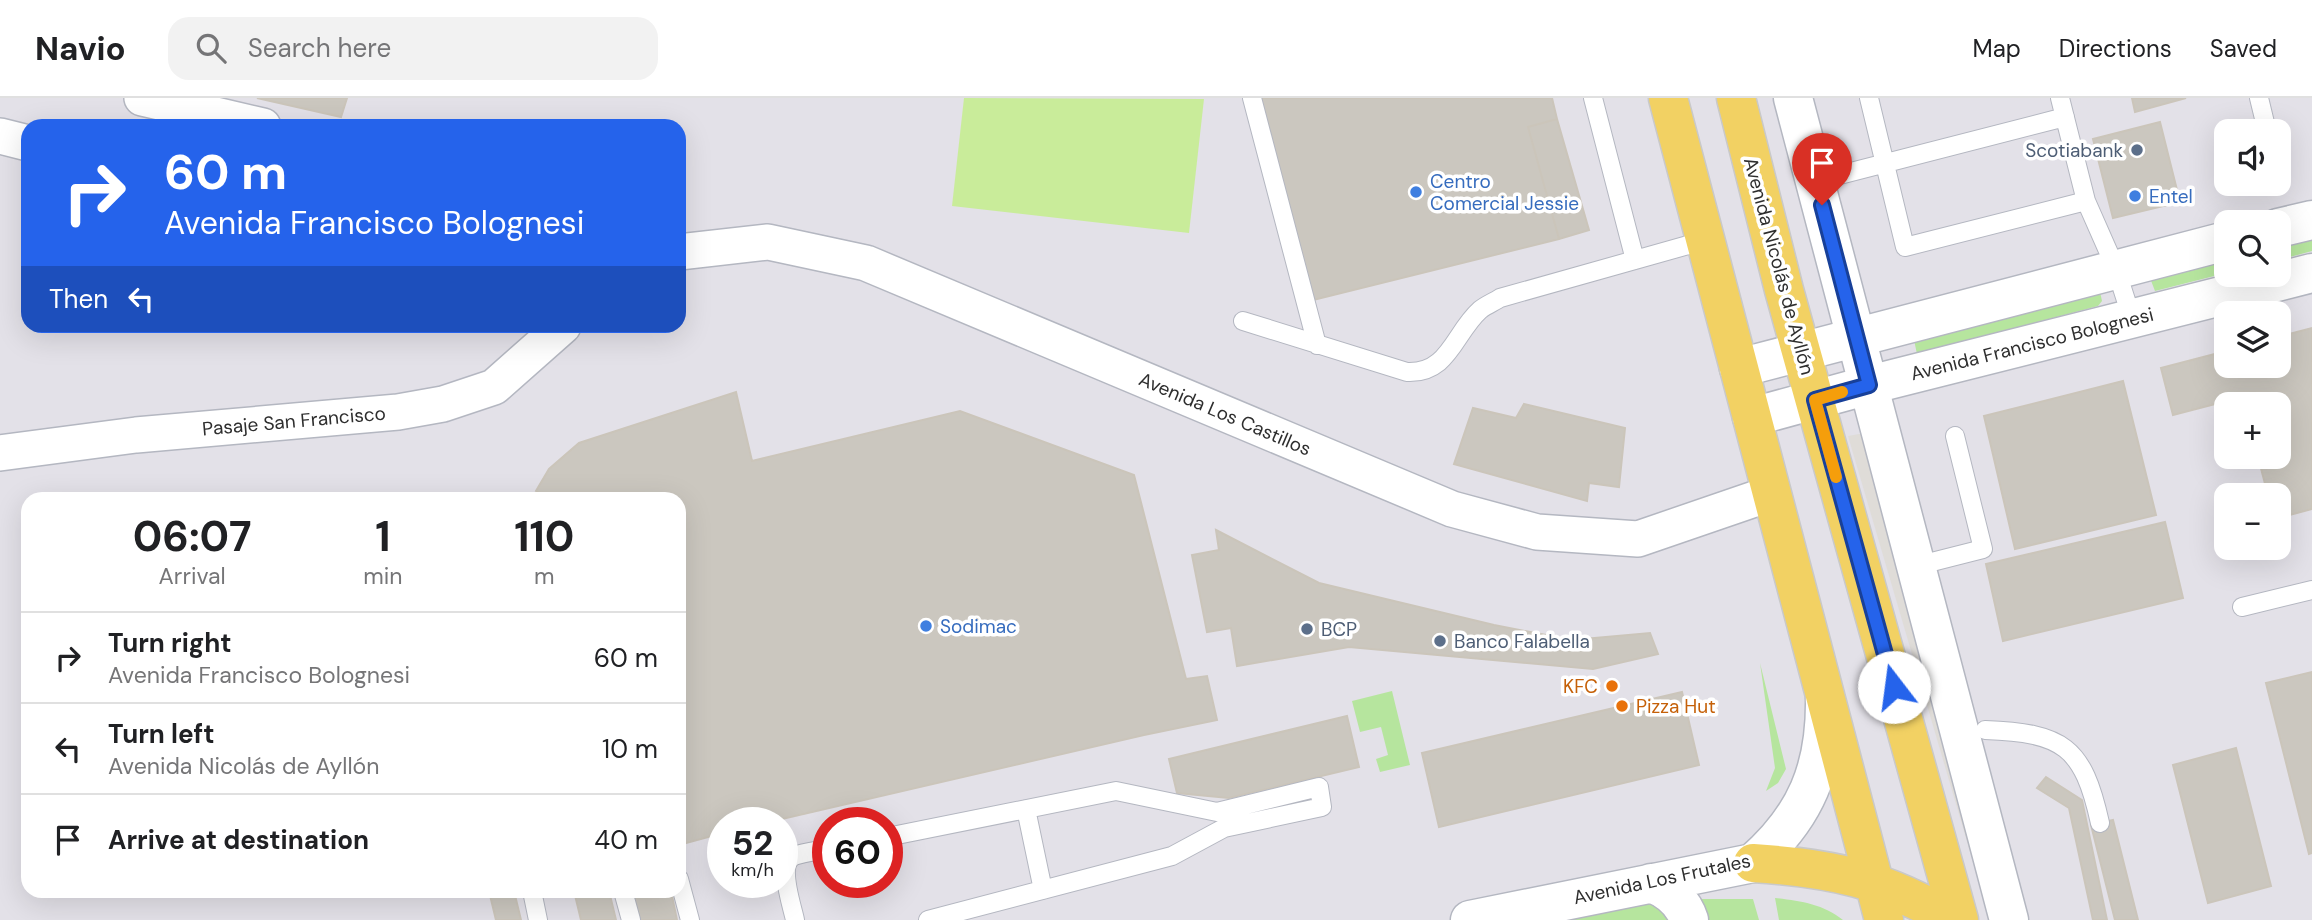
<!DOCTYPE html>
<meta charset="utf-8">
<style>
body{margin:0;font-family:"DM Sans",sans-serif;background:#f2f2f2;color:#202124;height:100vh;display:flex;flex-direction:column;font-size:26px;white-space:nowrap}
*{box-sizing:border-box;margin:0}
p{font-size:23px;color:#757577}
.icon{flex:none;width:38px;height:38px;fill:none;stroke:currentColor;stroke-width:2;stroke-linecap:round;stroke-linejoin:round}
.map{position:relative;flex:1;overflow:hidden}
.panel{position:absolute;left:21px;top:394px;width:665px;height:406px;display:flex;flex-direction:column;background:#fff;border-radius:21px;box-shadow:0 7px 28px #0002}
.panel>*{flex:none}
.hud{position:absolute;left:21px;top:21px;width:665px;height:214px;border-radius:21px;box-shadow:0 7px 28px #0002;background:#2563eb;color:#fff;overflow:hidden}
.tools{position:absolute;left:2214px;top:21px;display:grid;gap:14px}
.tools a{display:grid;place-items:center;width:77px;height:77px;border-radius:14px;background:#fff;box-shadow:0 7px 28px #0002;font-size:35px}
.speed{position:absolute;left:707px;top:709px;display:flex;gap:14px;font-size:35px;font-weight:700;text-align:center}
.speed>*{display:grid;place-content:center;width:91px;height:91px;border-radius:50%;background:#fff;box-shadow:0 7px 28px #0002;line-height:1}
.speed small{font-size:18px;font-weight:400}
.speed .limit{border:10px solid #d22;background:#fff;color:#111}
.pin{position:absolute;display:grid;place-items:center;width:60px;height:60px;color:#fff;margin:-72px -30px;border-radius:50% 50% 50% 0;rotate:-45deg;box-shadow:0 0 7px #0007}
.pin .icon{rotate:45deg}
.me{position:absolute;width:77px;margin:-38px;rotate:345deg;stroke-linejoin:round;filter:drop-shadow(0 0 5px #0008)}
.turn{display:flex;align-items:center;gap:24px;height:147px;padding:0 28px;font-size:32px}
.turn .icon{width:91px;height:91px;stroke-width:2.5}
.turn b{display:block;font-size:49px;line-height:60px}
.then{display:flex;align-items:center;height:66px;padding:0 28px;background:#0003;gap:14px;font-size:26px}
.eta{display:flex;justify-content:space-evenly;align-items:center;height:119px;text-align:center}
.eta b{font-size:42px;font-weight:700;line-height:49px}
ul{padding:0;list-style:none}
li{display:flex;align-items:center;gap:21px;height:91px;padding:0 28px;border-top:2px solid #e0e0e0}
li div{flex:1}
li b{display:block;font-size:26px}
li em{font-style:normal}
header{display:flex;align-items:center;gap:42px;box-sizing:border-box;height:98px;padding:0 35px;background:#fff;border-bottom:2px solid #e0e0e0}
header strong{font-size:33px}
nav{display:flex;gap:38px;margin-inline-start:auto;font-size:24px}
.search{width:490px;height:63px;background:#f2f2f2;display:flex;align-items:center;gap:18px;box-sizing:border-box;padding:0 24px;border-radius:21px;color:#757577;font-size:26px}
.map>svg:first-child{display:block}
.industrial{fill:#e3e1e8;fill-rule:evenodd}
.green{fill:#b6e59e}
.pitch{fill:#c9ec9a}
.plaza{fill:#dfdcd8}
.building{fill:#cbc7bf;stroke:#cbc5ba;stroke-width:2}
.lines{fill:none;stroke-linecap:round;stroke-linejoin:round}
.service-casing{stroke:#b4b7c1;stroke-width:20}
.minor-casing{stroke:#b4b7c1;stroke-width:38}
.tertiary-casing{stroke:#b4b7c1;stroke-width:41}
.secondary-casing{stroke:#b4b7c1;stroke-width:41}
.primary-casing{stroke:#c9c9c9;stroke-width:41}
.service{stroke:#fff;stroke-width:18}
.minor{stroke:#fff;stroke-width:35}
.tertiary{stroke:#fff;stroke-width:38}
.secondary{stroke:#fff;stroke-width:38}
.primary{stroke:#f2d163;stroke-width:38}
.route-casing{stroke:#184099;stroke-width:18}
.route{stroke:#2563eb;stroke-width:12}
.slow{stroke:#f59e0b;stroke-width:12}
.service-dot{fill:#5c6f8a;stroke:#fff;stroke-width:2.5}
.shop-dot{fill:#3f7fe0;stroke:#fff;stroke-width:2.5}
.food-dot{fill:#e8710a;stroke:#fff;stroke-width:2.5}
.labels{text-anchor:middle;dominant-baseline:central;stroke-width:7;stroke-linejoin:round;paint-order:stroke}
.service-label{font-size:19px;fill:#4e5e75;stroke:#fff;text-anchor:start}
.shop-label{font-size:19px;fill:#366cbe;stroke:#fff;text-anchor:start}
.street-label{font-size:19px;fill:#2e2e2e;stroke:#fff}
.food-label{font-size:19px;fill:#c56008;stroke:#fff;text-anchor:end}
</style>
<header>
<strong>Navio</strong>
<div class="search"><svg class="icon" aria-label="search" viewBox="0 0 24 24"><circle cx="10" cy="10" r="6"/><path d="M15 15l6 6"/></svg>Search here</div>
<nav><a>Map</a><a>Directions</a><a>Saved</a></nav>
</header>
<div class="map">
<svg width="2312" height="822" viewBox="0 0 2312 822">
<rect width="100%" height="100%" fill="#efe9e1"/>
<path class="industrial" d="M0,0H2312V822H0ZM28,28H679V228H28ZM2226,33H2278V86H2226ZM2226,124H2278V177H2226ZM2226,215H2278V268H2226ZM2226,306H2278V359H2226ZM2226,397H2278V450H2226ZM28,401H679V793H28ZM723,724H782V784H723ZM828,724H887V784H828Z"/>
<path class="green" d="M2312,135V153L2279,162V144Z
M2226,159V175L2155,193L2150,180Z
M2100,194L2102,203L2098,208L1917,256L1914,242Z
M1760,565L1786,671L1778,685L1766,693L1775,670Z
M1392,593L1410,667L1380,674L1376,661L1388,657L1381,629L1360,634L1352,603Z
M1775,800C1800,803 1823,806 1843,822H1779Z
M1645,801L1660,807L1671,822H1562Z
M1698,801H1753L1759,822H1706Z"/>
<path class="pitch" d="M964,0L1204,1L1189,135L952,108Z"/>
<path class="plaza" d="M1870,334L1990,822L1848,338Z"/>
<path class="building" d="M257,0H347L341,19Z
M1261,0H1552L1557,21L1528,29L1559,141L1313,202Z
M2132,0H2186L2135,14Z
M1557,21L1589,132L1559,141L1528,29Z
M2160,24L2180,104L2113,120L2093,41Z
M2312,230V411L2278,420V397H2268L2258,359H2278V306H2244L2242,299L2173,317L2161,270L2226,253V268H2278V239Z
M2123,283L2156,417L2015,451L1984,318Z
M736,294L752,363L960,313L1134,377L1186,581L1207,578L1217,622L1144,637L769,724H723V735L679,747V401H548L536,393L549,371L579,345Z
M1524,306L1625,330L1619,389L1589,385L1587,403L1454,366L1473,310L1516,320Z
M2165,424L2183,500L2003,543L1986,466Z
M1216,432L1319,485L1494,527L1572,542L1650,535L1658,556L1593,571L1349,549L1237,568L1231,530L1207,534L1192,457L1219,452Z
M2312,574V755L2309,756L2266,585Z
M1682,594L1699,667L1439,729L1422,655Z
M1347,618L1359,669L1229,700L1177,695L1169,661Z
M2236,650L2271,788L2208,805L2173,667Z
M2046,679L2082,702L2107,822H2093L2069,710L2037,690Z
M2113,722L2138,822H2115L2091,727Z
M489,793H514L521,822H496Z
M574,793H609L616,822H581Z
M632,793H671L677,822H639Z"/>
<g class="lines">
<defs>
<path id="service" d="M1252,0L1317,247
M1593,0L1635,162
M1869,0L1905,149L2086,103L2060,0
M2259,0L2267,33
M1816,83L2065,19
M2086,103L2116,171L2132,221
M1243,223L1407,274C1449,276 1454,235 1480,212C1486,207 1494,204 1500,200L1706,142
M1916,468L1983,451L1955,338
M2242,509L2312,492
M1985,632C2063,635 2083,648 2100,725
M1026,711L1043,792
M887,739L1116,693L1217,714L1319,689L1322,709L1224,730L1172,758L928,822
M679,781L690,822
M532,793L538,822
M623,793L631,822
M795,822C792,807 777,766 794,758C804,754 817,753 828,751"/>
<path id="minor" d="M142,0L263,28
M0,38L28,45
M679,154L768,144L866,165L1452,411L1537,434L1638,441L1772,395
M0,355L136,337L398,314L443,306L494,289L563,228"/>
<path id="tertiary" d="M1793,0L2009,822"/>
<path id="secondary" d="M2278,130L2312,122
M1739,270L2226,143
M1752,319L1869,287L2312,175
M1651,785C1669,792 1683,803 1689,822
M1470,822L1753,765C1806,719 1826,670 1825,600"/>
<path id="primary" d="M1668,0L1884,822
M1736,0L1784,192L1959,822
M1753,765C1831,770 1885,781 1952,822"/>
</defs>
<use href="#service" class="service-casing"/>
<use href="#minor" class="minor-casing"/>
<use href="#tertiary" class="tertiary-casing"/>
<use href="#secondary" class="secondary-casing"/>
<use href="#primary" class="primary-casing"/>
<use href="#service" class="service"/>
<use href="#minor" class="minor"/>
<use href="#tertiary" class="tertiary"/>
<use href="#secondary" class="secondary"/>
<use href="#primary" class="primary"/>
</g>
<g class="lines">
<defs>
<path id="route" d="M1822,107L1869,287L1815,302L1894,589"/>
</defs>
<use href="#route" class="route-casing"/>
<use href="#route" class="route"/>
<path class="slow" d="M1836,379L1815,302L1842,294"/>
</g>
<g class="service-dot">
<circle cx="2137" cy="52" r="7"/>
<circle cx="1307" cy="531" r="7"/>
<circle cx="1440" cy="543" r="7"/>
</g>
<g class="shop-dot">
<circle cx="1416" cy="94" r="7"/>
<circle cx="2135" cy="98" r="7"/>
<circle cx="926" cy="528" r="7"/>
</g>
<g class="food-dot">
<circle cx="1612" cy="588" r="7"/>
<circle cx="1622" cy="608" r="7"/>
</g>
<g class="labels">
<g class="service-label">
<text x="2123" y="52" text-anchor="end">Scotiabank</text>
<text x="1321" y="531">BCP</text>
<text x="1454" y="543">Banco Falabella</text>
</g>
<g class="shop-label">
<text x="1430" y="83">Centro<tspan x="1430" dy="22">Comercial Jessie</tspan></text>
<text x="2149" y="98">Entel</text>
<text x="940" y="528">Sodimac</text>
</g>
<g class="street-label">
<text transform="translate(1779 168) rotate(75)">Avenida Nicolás de Ayllón</text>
<text transform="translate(2032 246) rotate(-14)">Avenida Francisco Bolognesi</text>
<text transform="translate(1225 316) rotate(23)">Avenida Los Castillos</text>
<text transform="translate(294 323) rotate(-5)">Pasaje San Francisco</text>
<text transform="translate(1662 781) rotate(-12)">Avenida Los Frutales</text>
</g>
<g class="food-label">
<text x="1598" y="588">KFC</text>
<text x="1636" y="608" text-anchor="start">Pizza Hut</text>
</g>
</g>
</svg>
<div class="tools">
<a><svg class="icon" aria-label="sound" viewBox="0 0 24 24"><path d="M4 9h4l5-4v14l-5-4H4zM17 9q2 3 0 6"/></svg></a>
<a><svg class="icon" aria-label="search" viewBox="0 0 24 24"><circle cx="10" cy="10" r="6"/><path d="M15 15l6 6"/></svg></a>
<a><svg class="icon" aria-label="layers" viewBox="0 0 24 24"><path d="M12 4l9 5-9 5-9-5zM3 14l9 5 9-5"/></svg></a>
<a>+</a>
<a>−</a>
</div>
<div class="speed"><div>52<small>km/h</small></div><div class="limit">60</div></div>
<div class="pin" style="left:1822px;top:107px;background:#d93025"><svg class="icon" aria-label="arrive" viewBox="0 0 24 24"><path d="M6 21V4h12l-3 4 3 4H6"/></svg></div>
<svg class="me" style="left:1894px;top:589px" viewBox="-20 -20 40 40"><circle r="19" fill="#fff"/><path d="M0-13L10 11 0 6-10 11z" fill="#2563eb"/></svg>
<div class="hud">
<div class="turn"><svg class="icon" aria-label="right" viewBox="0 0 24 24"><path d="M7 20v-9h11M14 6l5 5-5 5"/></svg><div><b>60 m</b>Avenida Francisco Bolognesi</div></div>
<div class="then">Then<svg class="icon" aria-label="left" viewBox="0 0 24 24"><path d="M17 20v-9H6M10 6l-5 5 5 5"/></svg></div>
</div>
<section class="panel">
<div class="eta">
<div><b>06:07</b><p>Arrival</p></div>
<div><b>1</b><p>min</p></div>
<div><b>110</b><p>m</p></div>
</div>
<ul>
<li><svg class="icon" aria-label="right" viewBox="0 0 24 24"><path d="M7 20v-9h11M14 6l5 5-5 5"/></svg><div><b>Turn right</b><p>Avenida Francisco Bolognesi</p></div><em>60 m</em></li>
<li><svg class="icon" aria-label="left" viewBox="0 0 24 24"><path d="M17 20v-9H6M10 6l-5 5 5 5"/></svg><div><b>Turn left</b><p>Avenida Nicolás de Ayllón</p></div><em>10 m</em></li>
<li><svg class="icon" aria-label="arrive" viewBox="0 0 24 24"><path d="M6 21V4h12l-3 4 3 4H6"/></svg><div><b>Arrive at destination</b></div><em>40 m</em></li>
</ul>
</section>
</div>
